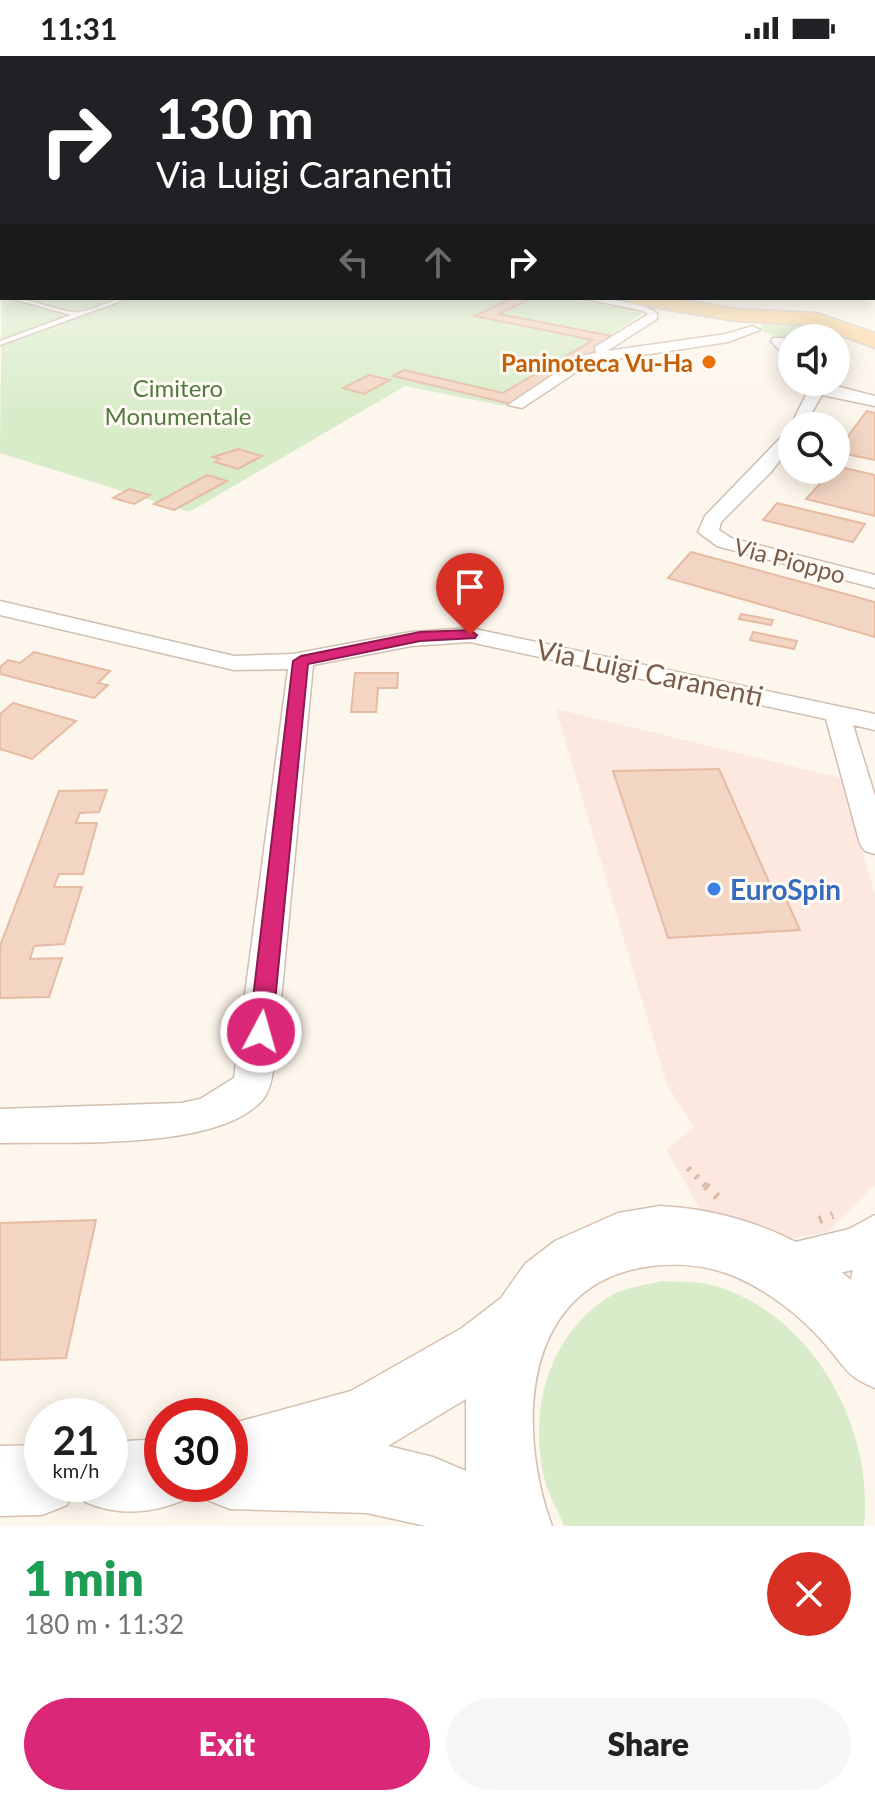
<!DOCTYPE html>
<meta charset="utf-8">
<style>
body{margin:0;font-family:Lato,sans-serif;background:#f6f6f6;color:#202124;height:100vh;display:flex;flex-direction:column;font-size:30px;white-space:nowrap}
*{box-sizing:border-box;margin:0}
p{font-size:26px;color:#757577}
.icon{flex:none;width:44px;height:44px;fill:none;stroke:currentColor;stroke-width:2;stroke-linecap:round;stroke-linejoin:round}
.map{position:relative;height:1470px;overflow:hidden}
.sheet{display:flex;flex-direction:column;background:#fff;flex:1}
.sheet>*{flex:none}
.guide{position:absolute;left:0px;top:0px;width:876px;height:244px;box-shadow:0 4px 20px #0003;background:#202124;color:#fff;overflow:hidden}
.fabs{position:absolute;left:778px;top:268px;display:grid;gap:16px}
.fabs a{display:grid;place-items:center;width:72px;height:72px;border-radius:50%;background:#fff;box-shadow:0 4px 20px #0003;font-size:40px}
.speed{position:absolute;left:24px;top:1342px;display:flex;gap:16px;font-size:40px;font-weight:700;text-align:center}
.speed>*{display:grid;place-content:center;width:104px;height:104px;border-radius:50%;background:#fff;box-shadow:0 4px 20px #0003;line-height:1}
.speed small{font-size:20px;font-weight:400}
.speed .limit{border:12px solid #d22;background:#fff;color:#111}
.pin{position:absolute;display:grid;place-items:center;width:68px;height:68px;color:#fff;margin:-82px -34px;border-radius:50% 50% 50% 0;rotate:-45deg;box-shadow:0 0 8px #0007}
.pin .icon{rotate:45deg}
.me{position:absolute;width:88px;margin:-44px;rotate:6deg;stroke-linejoin:round;filter:drop-shadow(0 0 6px #0008)}
.turn{display:flex;align-items:center;gap:28px;height:168px;padding:0 24px;font-size:36px}
.turn .icon{width:104px;height:104px;stroke-width:2.5}
.turn b{display:block;font-size:56px;line-height:68px}
.lanes{display:flex;align-items:center;height:76px;padding:0 24px;background:#0003;justify-content:center;gap:40px;direction:ltr}
.lanes .off{opacity:.35}
.round{display:grid;place-items:center;flex:none;width:84px;height:84px;border-radius:42px;background:#f6f6f6}
.summary{display:flex;align-items:center;justify-content:space-between;height:136px;padding:0 24px}
h1{font-size:48px;font-weight:800;line-height:60px;color:#1e9e55}
.cta{display:flex;gap:16px;margin-top:auto;padding:16px 24px}
.cta a{flex:1;height:92px;border-radius:48px;background:#db2777;color:#fff;font-size:32px;font-weight:800;line-height:92px;text-align:center}
.cta a+a{background:#f6f6f6;color:#202124}
.status{display:flex;justify-content:space-between;align-items:center;height:56px;padding:0 40px;background:#fff;direction:ltr}
.status svg{height:22px;fill:currentColor}
.map>svg:first-child{display:block}
.commercial{fill:#fde8e0}
.green{fill:#d8ecc9}
.building{fill:#f3d5c3;stroke:#e6bba3;stroke-width:2}
.lines{fill:none;stroke-linecap:round;stroke-linejoin:round}
.lane-casing{stroke:#d1beb0;stroke-width:3}
.street-casing{stroke:#d1beb0;stroke-width:3}
.secondary-casing{stroke:#d6c0b0;stroke-width:3}
.primary-casing{stroke:#dad1cd;stroke-width:3}
.path-far1{stroke:#d9b8a5;stroke-width:6;stroke-dasharray:3 8;stroke-linecap:butt}
.path{stroke:#d9b8a5;stroke-width:8;stroke-dasharray:3 10;stroke-linecap:butt}
.lane{fill:#fff;fill-rule:evenodd}
.street{fill:#fff;fill-rule:evenodd}
.secondary{fill:#fff;fill-rule:evenodd}
.primary{fill:#fbd9a5;fill-rule:evenodd}
.route{fill:#db2777;stroke:#8e194d;stroke-width:2}
.food-dot{fill:#e8710a;stroke:#fffaf3;stroke-width:3}
.shop-dot{fill:#3f7fe0;stroke:#fffaf3;stroke-width:3}
.labels{text-anchor:middle;dominant-baseline:central;stroke-width:6;stroke-linejoin:round;paint-order:stroke}
.far-food-label{font-size:24px;font-weight:bold;fill:#c56008;stroke:#fffaf3;text-anchor:end}
.far-park-label{font-size:24px;fill:#537a41;stroke:#fffaf3}
.far-street-label{font-size:24px;fill:#7a5c4d;stroke:#fffaf3}
.street-label{font-size:28px;fill:#7a5c4d;stroke:#fffaf3}
.shop-label{font-size:28px;font-weight:bold;fill:#366cbe;stroke:#fffaf3;text-anchor:start}
</style>
<div class="status"><b>11:31</b><svg viewBox="0 0 49 12"><path d="M0 12V9h3v3zM5 12V6h3v6zM10 12V3h3v9zM15 12V0h3v12zM26 1h20v11H26zM47 4h2v5h-2z"/></svg></div>
<div class="map">
<svg width="875" height="1470" viewBox="0 0 875 1470">
<rect width="100%" height="100%" fill="#fdf6ec"/>
<path class="commercial" d="M556,653L841,722L875,839V1129L828,1176L772,1186L705,1161L666,1094L694,1071L667,1029Z"/>
<path class="green" d="M2,218V242H568L645,256L505,350L405,330L189,456L0,397Z
M796,263L832,273L834,277C821,289 772,284 760,272L765,266Z
M661,1225C677,1226 696,1225 711,1229C811,1255 875,1371 864,1470H564C558,1455 549,1440 545,1425C527,1356 549,1274 614,1238C628,1231 647,1229 661,1225Z"/>
<path class="building" d="M512,242H531L499,258L617,281L511,348L393,320L404,314L503,337L593,284L475,260Z
M369,319L390,324L364,338L343,332Z
M867,355L875,357V404L836,396Z
M238,393L262,400L238,413L215,406L220,403L213,401Z
M836,410L875,419V460L806,443Z
M207,419L227,425L174,454L154,448Z
M129,433L150,439L134,448L113,442Z
M777,447L865,468L853,486L763,464Z
M691,496L875,546V581L668,522Z
M741,558L773,564L771,569L739,563Z
M753,576L797,585L794,593L750,584Z
M34,596L110,615L98,627L108,629L94,642L0,618V611L8,604L20,607Z
M355,617H398L397,632H378L376,656H351Z
M13,647L76,665L32,703L0,693V658Z
M719,713L773,835L782,834L800,874L668,882L613,715Z
M107,734L99,756L80,757L76,767H97L83,818H59L54,831H82L64,888L34,890L30,903L62,902L49,941L0,942V890L59,735Z
M96,1164L66,1302L0,1304V1167Z"/>
<g class="lines">
<defs>
<path id="lane" d="M2,214V218L0,219V215Z
M2,231V235L0,236V232Z
M10,242C31,242 64,258 79,256C97,254 111,242 129,242L0,289V285L71,259Z
M581,242C603,242 634,245 654,255L655,260L652,262L644,255Z"/>
<path id="street" d="M652,256L657,257V263L607,295L726,278L753,270L760,274L728,286L590,307L522,352L508,349L581,300L596,297L595,291Z
M773,282H783L792,291V314L785,310L780,295L771,285Z
M804,326H820L875,340V350L822,339L804,370H792V389L771,416L721,466L719,474L731,482L875,519V532L717,490L698,476L705,460L789,373L809,333Z
M0,545L234,600L293,598L411,576L470,572L875,658V674L853,669L875,740V798L865,795L860,788L826,663L470,586L411,590L313,609L275,1007C272,1018 271,1033 264,1042C221,1096 65,1085 0,1087V1053L181,1047L200,1043L234,1022L288,613L234,614L0,559Z
M875,1159V1292L859,1299L843,1293L837,1277L853,1214L786,1228L771,1222L765,1207L771,1192L849,1173Z"/>
<path id="secondary" d="M660,1150C739,1154 823,1186 875,1249V1332C846,1320 846,1312 826,1289C802,1261 769,1235 734,1220C704,1208 670,1206 639,1212C519,1236 518,1379 552,1470H426L367,1457L230,1453L205,1443L199,1428H230V1368L351,1335L462,1272L501,1242L525,1208L555,1185L618,1157ZM466,1343V1415L433,1401L388,1390Z
M162,1383V1428H193L187,1443C152,1457 121,1461 85,1446L78,1428H110V1386Z
M42,1389V1428H76L67,1449L42,1459L0,1460V1390Z"/>
<path id="primary" d="M624,242H671L736,253L817,257L875,277V292L814,269L736,265L634,248Z"/>
</defs>
<use href="#lane" class="lane-casing"/>
<use href="#street" class="street-casing"/>
<use href="#secondary" class="secondary-casing"/>
<use href="#primary" class="primary-casing"/>
<path class="path-far1" d="M688,1112L708,1132"/>
<path class="path" d="M706,1130L722,1145
M819,1164L833,1159"/>
<use href="#lane" class="lane"/>
<use href="#street" class="street"/>
<use href="#secondary" class="secondary"/>
<use href="#primary" class="primary"/>
</g>
<linearGradient id="sky" x2="0" y2="1"><stop stop-color="#97c7e8"/><stop offset="0.43" stop-color="#fefbf6"/><stop offset="1" stop-color="#fefbf6" stop-opacity="0"/></linearGradient>
<rect width="875" height="360" fill="url(#sky)"/>
<path class="route" d="M470,574L477,579L475,582L420,585L308,608L272,976L269,982L261,985L253,982L249,976L293,605L301,600L420,576Z"/>
<circle class="food-dot" cx="709" cy="306" r="8"/>
<circle class="shop-dot" cx="714" cy="833" r="8"/>
<g class="labels">
<g class="far-food-label">
<text x="693" y="306">Paninoteca Vu-Ha</text>
</g>
<g class="far-park-label">
<text x="178" y="331">Cimitero<tspan x="178" dy="28">Monumentale</tspan></text>
</g>
<g class="far-street-label">
<text transform="translate(790 504) rotate(15)">Via Pioppo</text>
</g>
<g class="street-label">
<text transform="translate(650 616) rotate(12)">Via Luigi Caranenti</text>
</g>
<g class="shop-label">
<text x="730" y="833">EuroSpin</text>
</g>
</g>
</svg>
<div class="fabs">
<a><svg class="icon" aria-label="sound" viewBox="0 0 24 24"><path d="M4 9h4l5-4v14l-5-4H4zM17 9q2 3 0 6"/></svg></a>
<a><svg class="icon" aria-label="search" viewBox="0 0 24 24"><circle cx="10" cy="10" r="6"/><path d="M15 15l6 6"/></svg></a>
</div>
<div class="speed"><div>21<small>km/h</small></div><div class="limit">30</div></div>
<div class="pin" style="left:470px;top:579px;background:#d93025"><svg class="icon" aria-label="arrive" viewBox="0 0 24 24"><path d="M6 21V4h12l-3 4 3 4H6"/></svg></div>
<svg class="me" style="left:261px;top:976px" viewBox="-20 -20 40 40"><circle r="17" fill="#db2777" stroke="#fff" stroke-width="3"/><path d="M0-11L8 9 0 5-8 9z" fill="#fff"/></svg>
<div class="guide">
<div class="turn"><svg class="icon" aria-label="right" viewBox="0 0 24 24"><path d="M7 20v-9h11M14 6l5 5-5 5"/></svg><div><b>130 m</b>Via Luigi Caranenti</div></div>
<div class="lanes"><svg class="icon off" aria-label="left" viewBox="0 0 24 24"><path d="M17 20v-9H6M10 6l-5 5 5 5"/></svg><svg class="icon off" aria-label="ahead" viewBox="0 0 24 24"><path d="M12 20V5M6 11l6-6 6 6"/></svg><svg class="icon" aria-label="right" viewBox="0 0 24 24"><path d="M7 20v-9h11M14 6l5 5-5 5"/></svg></div>
</div>
</div>
<section class="sheet">
<div class="summary"><div><h1>1 min</h1><p>180 m · 11:32</p></div><a class="round" style="background:#d93025;color:#fff"><svg class="icon" aria-label="close" viewBox="0 0 24 24"><path d="M6 6l12 12M18 6L6 18"/></svg></a></div>
<div class="cta"><a>Exit</a><a>Share</a></div>
</section>
